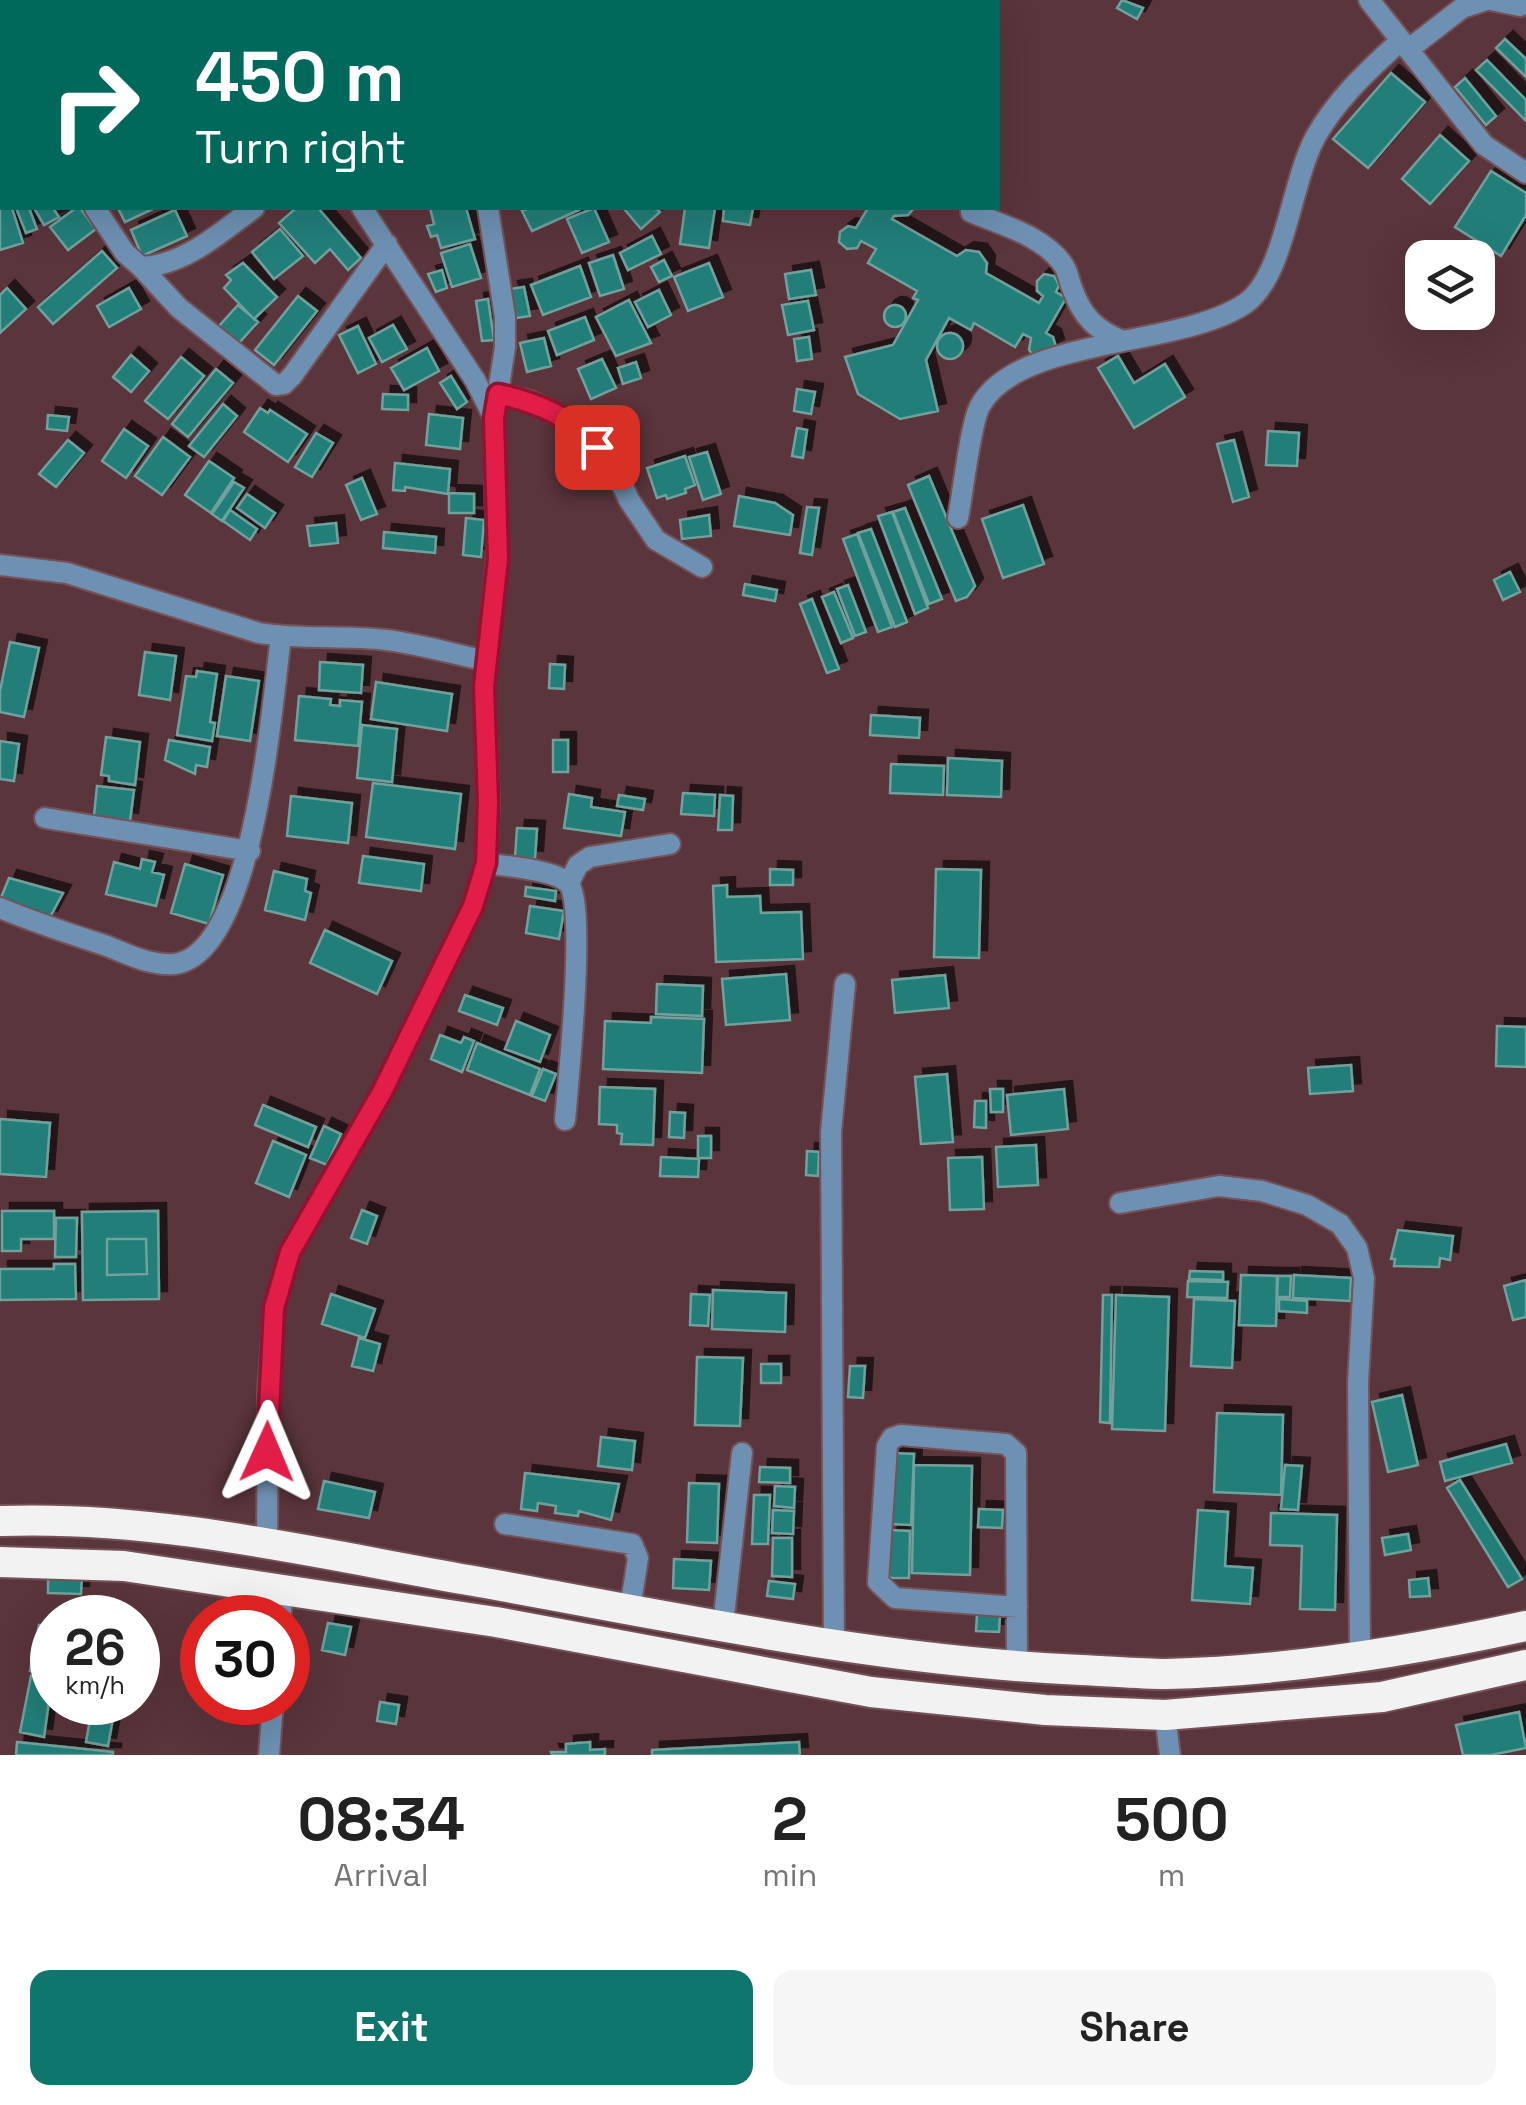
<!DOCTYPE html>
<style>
body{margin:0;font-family:"Space Grotesk",sans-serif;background:#f6f6f6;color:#222;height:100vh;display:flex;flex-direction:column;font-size:38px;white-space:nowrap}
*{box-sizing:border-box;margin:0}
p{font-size:32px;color:#767676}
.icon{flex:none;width:55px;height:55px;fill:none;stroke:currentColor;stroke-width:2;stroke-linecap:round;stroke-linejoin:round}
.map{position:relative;height:1755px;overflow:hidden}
.panel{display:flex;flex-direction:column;background:#fff;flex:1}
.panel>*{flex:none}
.hud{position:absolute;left:0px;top:0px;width:1000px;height:210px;box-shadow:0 10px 40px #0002;background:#00695c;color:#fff;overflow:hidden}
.controls{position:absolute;left:1405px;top:240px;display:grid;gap:20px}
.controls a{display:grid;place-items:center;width:90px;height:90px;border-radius:20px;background:#fff;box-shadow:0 10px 40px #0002;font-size:50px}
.speed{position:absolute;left:30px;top:1595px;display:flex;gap:20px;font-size:50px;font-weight:700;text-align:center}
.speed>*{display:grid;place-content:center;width:130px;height:130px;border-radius:50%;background:#fff;box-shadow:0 10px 40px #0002;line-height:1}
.speed small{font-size:25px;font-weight:400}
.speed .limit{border:15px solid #d22;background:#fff;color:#111}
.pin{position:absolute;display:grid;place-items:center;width:85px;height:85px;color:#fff;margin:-42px;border-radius:20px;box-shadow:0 5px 15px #0006}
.me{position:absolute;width:110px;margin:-55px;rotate:1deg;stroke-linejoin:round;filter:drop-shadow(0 0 8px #0008)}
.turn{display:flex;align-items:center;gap:35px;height:210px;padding:0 30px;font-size:45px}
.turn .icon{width:130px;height:130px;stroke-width:2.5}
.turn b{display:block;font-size:70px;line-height:85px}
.eta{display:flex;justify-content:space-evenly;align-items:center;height:170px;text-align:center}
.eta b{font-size:60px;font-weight:700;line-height:70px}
.primary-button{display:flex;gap:20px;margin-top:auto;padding:20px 30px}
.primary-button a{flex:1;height:115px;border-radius:20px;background:#0f766e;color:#fff;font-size:40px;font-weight:700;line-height:115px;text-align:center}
.primary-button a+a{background:#f6f6f6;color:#222}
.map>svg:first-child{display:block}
.building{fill:#237e79;stroke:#70a19d;stroke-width:2.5;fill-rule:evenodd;filter:url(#shadow)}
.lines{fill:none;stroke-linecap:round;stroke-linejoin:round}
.minor-casing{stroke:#745257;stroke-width:24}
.highway-casing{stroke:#745257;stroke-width:34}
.minor{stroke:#6e90b2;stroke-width:20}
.highway{stroke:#f2f2f2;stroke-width:30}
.route-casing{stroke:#92132f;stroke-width:25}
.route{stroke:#e11d48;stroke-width:18}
</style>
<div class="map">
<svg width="1526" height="1755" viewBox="0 0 1526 1755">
<defs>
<filter id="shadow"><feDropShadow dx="8" dy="-8" stdDeviation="0" flood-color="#0009"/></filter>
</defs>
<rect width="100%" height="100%" fill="#5a353b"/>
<path class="building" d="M1122,0L1143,8L1137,19L1117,8Z
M1505,39L1526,59V77L1496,48Z
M1487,60L1526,100V121L1476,70Z
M1391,73L1425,102L1368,168L1333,139Z
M1465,78L1496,116L1486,125L1455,87Z
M1440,135L1469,161L1430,204L1402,179Z
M1491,171L1526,193V215L1501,256L1455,227Z
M12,208L23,243L0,250V209Z
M16,208H29L37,229L26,233Z
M34,208H53L59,217L44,225Z
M76,208H80L96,229L68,250L50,227Z
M118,208H155L125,222Z
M296,208H318L361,258L348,270L330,249L315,263L279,223Z
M430,208H466L475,239L441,248L437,235L431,237L427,226L434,224Z
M529,208H577L579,210L532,231L522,211Z
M594,208L609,242L582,253L567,219Z
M628,208H655L660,212L641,229L625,210Z
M685,208H715L709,248L680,244Z
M724,208H753L750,225L723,221Z
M868,208H914L908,215L894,216L892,219L957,256L966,250L979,252L987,263L986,273L1039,303L1043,296L1037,291V281L1044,274L1054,276L1059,285L1056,292L1066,298L1046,333L1053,337L1056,347L1036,358L1029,350L1031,338L1023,334L1015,347L974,323L971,330L949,318L926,360L938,411L900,419L858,394L845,357L893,345L918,300L913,298L917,291L868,263L876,249L861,241L857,248L847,249L839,242L840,232L848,226L856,228Z
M175,210L187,236L142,256L131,230Z
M280,229L303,256L274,279L252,252Z
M652,236L661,254L628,270L620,253Z
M470,244L481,278L452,287L441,253Z
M102,251L117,268L53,324L38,307Z
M613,255L624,289L600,296L589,263Z
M664,260L672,276L659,282L651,267Z
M243,263L277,297L254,319L224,288L231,280L226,275Z
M709,263L723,297L688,311L674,277Z
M580,266L591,297L543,315L531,285Z
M442,270L447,288L436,292L428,274Z
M811,270L816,295L789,299L785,274Z
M524,287L530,316L516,318L510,289Z
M7,288L26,309L0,333V295Z
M129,288L141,309L109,327L97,306Z
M659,290L671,315L648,327L635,302Z
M298,296L317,311L274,365L255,350Z
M488,299L494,340L482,341L476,301Z
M629,300L651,343L616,356L596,317Z
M808,301L814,330L788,335L782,305Z
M884 316a11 11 0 1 1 22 0a11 11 0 1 1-22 0Z
M238,305L258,322L239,343L219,326Z
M585,317L594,340L557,355L548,331Z
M393,325L407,349L382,362L369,338Z
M358,326L376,364L358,373L339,335Z
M937 346a13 13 0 1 1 26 0a13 13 0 1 1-26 0Z
M809,337L812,359L797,361L794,339Z
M544,338L551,366L527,372L520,343Z
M427,348L439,371L404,390L391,368Z
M131,355L149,371L131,392L113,377Z
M1118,356L1134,383L1165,364L1185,397L1134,428L1098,368Z
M181,357L204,376L168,419L145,401Z
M602,359L616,388L591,399L578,369Z
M636,362L641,378L623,384L618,368Z
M216,369L233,383L188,437L172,424Z
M451,376L467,402L457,409L440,383Z
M797,389L815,392L811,414L794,411Z
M383,394L408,395V410L382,409Z
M223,404L237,416L204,457L189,446Z
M260,408L268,413L270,410L307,434L288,462L244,432Z
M429,414L463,418L460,449L426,445Z
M48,415L69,417L67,431L47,429Z
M797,428L807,430L803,458L792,456Z
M124,429L148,446L126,478L102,461Z
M1268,431L1299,433L1297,466L1266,465Z
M316,433L333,443L312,477L295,467Z
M163,437L190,457L162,495L135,476Z
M68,440L84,453L56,487L39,474Z
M1234,440L1249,497L1233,502L1217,444Z
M707,452L721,494L703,500L689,457Z
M685,456L695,485L685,489L686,493L667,499L666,495L657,498L647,468Z
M209,461L234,478L211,513L185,495Z
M395,463L450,469L448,494L405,487V491L393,490Z
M929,476L975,586L967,597L956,601L908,485Z
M362,478L377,514L361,520L346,485Z
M234,482L244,488L222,521L212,514Z
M449,493L474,494V513H449Z
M247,494L275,513L265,528L237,508Z
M739,496L775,503L793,515L790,535L734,526Z
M1023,505L1044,564L1003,578L982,519Z
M807,507L819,508L812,555L800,553Z
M905,508L942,599L929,604L893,512Z
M230,510L257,529L250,540L223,521Z
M892,512L928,608L915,614L878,516Z
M709,515L711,536L682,539L680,520Z
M466,518L484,520L481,557L463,555Z
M336,523L338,543L310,546L307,526Z
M871,529L907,622L895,627L858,533Z
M384,532L436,537L435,553L383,548Z
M857,534L892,627L878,632L843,539Z
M1510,572L1520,592L1503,600L1494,580Z
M745,584L777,590L775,601L743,595Z
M848,585L866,632L855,636L837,589Z
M834,592L853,638L841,643L822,597Z
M812,599L839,669L827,673L800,604Z
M10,642L39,648L24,717L0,712V691Z
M145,652L176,656L170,700L139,695Z
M320,662L363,665L361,693L319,690Z
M550,664L565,665L564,689L549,688Z
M197,671L217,674L210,722L215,723L212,741L177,735L186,676L196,677Z
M226,676L259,681L250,741L217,736Z
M376,682L452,694L447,731L371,719Z
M299,696L331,699L330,705L340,706V700L362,702L358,746L295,740Z
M871,715L920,718L919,738L870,735Z
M362,725L397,729L392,782L357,778Z
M106,737L140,742L135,785L109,781V776L101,775Z
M169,740L210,747L207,767L196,765L195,774L165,760Z
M553,740H568V772H553Z
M0,741L19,744L14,781L0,779Z
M948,758L1002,761L1001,797L947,795Z
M891,764L944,766L943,795L890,793Z
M373,783L461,794L455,849L366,837Z
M97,786L134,790L130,821L94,816Z
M683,793L715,795L714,816L681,814Z
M569,794L592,798L591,807L625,812L621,836L564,828Z
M619,795L645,799L643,810L617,806Z
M720,795L733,796L732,830H718Z
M291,796L352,803L348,843L287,836Z
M517,828L537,829L535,859L515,857Z
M363,856L424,864L421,891L359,883Z
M142,859L155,862L152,872L164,875L156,906L106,894L114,862L140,869Z
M185,864L223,875L209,924L171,913Z
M770,869L793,870V885H770Z
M936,869L981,870L979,958L934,957Z
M274,871L307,879L305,891L311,893L305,920L265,910Z
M9,878L63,893L49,919L0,900Z
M727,885V897L760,896L761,913L801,912L803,959L716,962L713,886Z
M526,887L556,891L555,901L525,896Z
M530,906L564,911L559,939L526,933Z
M325,930L392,961L377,994L310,963Z
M786,974L790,1020L726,1025L722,979Z
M945,975L949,1008L895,1013L892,980Z
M657,984L703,986L702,1016L656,1014Z
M465,995L503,1008L497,1025L459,1011Z
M651,1017L704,1019L702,1073L603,1069L605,1021L651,1023Z
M516,1021L550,1035L540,1062L505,1049Z
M1497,1026L1526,1027V1067L1496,1066Z
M440,1035L461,1043L464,1037L474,1041L462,1072L431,1059Z
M477,1043L540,1069L530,1095L467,1070Z
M1351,1065L1353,1091L1310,1094L1308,1068Z
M543,1069L556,1074L545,1101L532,1096Z
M947,1074L953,1142L921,1144L915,1077Z
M600,1087L655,1089L653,1145L621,1144L622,1134L617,1133V1125L599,1124Z
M990,1089H1003V1112H991Z
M1064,1089L1068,1129L1011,1135L1007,1095Z
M975,1101H986V1128L974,1127Z
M263,1105L316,1127L308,1147L255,1125Z
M670,1112L685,1113L684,1138L669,1137Z
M0,1119L50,1123L46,1177L0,1174Z
M324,1126L341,1134L327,1165L310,1158Z
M698,1136H711V1158H698Z
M273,1141L306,1155L289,1197L256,1183Z
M1036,1145L1038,1185L998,1187L996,1147Z
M807,1151L819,1152L818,1176L806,1175Z
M661,1157L699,1159L698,1177L660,1176Z
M982,1157L984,1209L950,1210L948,1158Z
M362,1210L377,1216L367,1244L351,1238Z
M2,1211H54V1239H21V1251H2Z
M158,1211L159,1299L83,1300L82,1212ZM107,1239H146L147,1274L107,1275Z
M56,1218H77L76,1257H55Z
M1398,1230L1453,1236L1450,1260L1440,1258L1439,1267L1394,1266L1395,1259H1391Z
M107,1239H146L147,1274L107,1275Z
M54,1264H75L76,1299L0,1300V1269H54Z
M1190,1271L1223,1272V1280L1189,1279Z
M1241,1275L1277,1276L1276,1326L1239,1325Z
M1294,1275L1351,1278L1350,1301L1293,1298Z
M1278,1276H1291L1290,1297H1277Z
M1526,1280V1317L1513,1320L1504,1286Z
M1188,1281L1228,1282L1227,1298L1187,1297Z
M713,1290L786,1293L785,1332L712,1329Z
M331,1294L375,1309L365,1338L322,1324Z
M691,1294L710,1295L708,1326L690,1325Z
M1103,1295H1112L1110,1423L1100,1422Z
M1116,1295L1169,1297L1165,1431L1112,1429Z
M1194,1299L1235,1301L1232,1368L1191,1366Z
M1279,1299L1307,1301V1313L1279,1311Z
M359,1338L380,1344L373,1371L352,1366Z
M697,1357L743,1358L740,1426L695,1425Z
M761,1364H781V1383H761Z
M850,1366H865L863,1398L848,1397Z
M1402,1395L1418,1465L1388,1472L1372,1402Z
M1217,1413L1283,1415L1281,1495L1214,1492Z
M601,1437L635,1441L632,1470L598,1466Z
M1506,1444L1512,1463L1445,1481L1440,1462Z
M893,1453L914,1454L911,1525L890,1524Z
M914,1465L972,1466L970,1575L912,1573Z
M1285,1465L1302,1466L1298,1510L1281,1509Z
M760,1467L790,1468V1483L759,1482Z
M525,1473L619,1484L611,1520L579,1511L578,1516L555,1513L556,1506L538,1503L537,1511L521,1509Z
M1460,1480L1522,1579L1508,1587L1447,1488Z
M324,1481L375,1492L369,1518L318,1509Z
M689,1483L719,1484L717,1543L687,1542Z
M775,1486L795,1487L794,1508L774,1506Z
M754,1495H770L768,1544H752Z
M979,1509L1003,1510L1002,1528L978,1527Z
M773,1510L794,1511L793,1534L772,1533Z
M1198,1510L1228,1512L1225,1566L1253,1568L1250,1604L1192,1600Z
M1271,1513L1337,1515L1335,1610L1300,1609L1302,1546L1270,1545Z
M890,1530L910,1531L909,1578H889Z
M1408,1534L1411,1550L1385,1555L1382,1538Z
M773,1538H792V1577L772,1576Z
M674,1559L711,1561L709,1590L673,1588Z
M48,1574L82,1575L81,1594L48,1593Z
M1428,1578L1430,1596L1410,1597L1409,1580Z
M769,1581L795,1584L793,1599L767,1596Z
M977,1614L1000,1615L999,1632L976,1631Z
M328,1623L351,1627L345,1655L322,1650Z
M39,1625L52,1627V1675L30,1671Z
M31,1676L52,1680L44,1737L20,1732Z
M93,1702H116L108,1746L86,1742Z
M380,1702L399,1705L396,1724L377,1721Z
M1519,1712L1526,1748L1491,1755H1463L1456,1725Z
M17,1742L113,1752V1755H16Z
M590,1742V1750L605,1749V1755H552L551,1752H566V1744Z
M799,1742L800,1755H652V1750Z"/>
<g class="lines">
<defs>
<path id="minor" d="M194,0L196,2
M1369,0L1484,145L1526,173
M1491,0L1520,6
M1409,49L1462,8L1486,0
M0,192L2,191
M95,208L125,253L141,267C184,266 221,232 254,208
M362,208L475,380L494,418L497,559L487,661
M488,208L505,317V347L496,406
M971,212C1001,225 1045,236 1064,266C1068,272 1069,281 1072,288C1082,316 1095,330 1123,341
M141,267L179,308L276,385L284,384L292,376L387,244
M498,394L530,401L580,427L612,463L629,500L656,540L702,567
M958,518C963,493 970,425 980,406C1018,336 1182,348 1246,303C1285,275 1291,181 1316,136C1339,96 1368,71 1401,40
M0,565L67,573L259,633C301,640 343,635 386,640C420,644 453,654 487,661L484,687L489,801L486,863L473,906L382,1092L290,1252L274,1308L268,1393L267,1545
M45,818L250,851
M486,863C506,867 554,869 568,883C587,900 568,1085 565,1120
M569,883L578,865L590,857L670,844
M0,908C33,922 67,933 101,944C125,952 147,966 174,964C254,956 272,702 281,637
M1120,1203L1219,1186L1262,1191L1307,1205L1340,1224L1357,1248L1364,1278L1358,1382L1360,1659
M505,1524L632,1544L638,1558L630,1609
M280,1618L284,1588
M723,1625L742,1453
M834,1645L831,1132L845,984
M1017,1667L1016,1453L1006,1444L901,1435L892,1438L887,1446L878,1582L895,1598L1017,1607
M1165,1715L1170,1755
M269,1755L273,1702"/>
<path id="highway" d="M0,1521C157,1515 314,1553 468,1580C671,1616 874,1661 1081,1670C1109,1671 1137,1674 1166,1674C1288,1671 1407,1652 1526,1626
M0,1562L124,1566L496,1622L871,1692L1045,1710L1165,1715L1382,1697L1526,1665"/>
</defs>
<use href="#minor" class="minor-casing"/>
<use href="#highway" class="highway-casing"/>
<use href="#minor" class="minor"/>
<use href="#highway" class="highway"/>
</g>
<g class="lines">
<defs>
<path id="route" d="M267,1452L274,1308L290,1252L382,1092L473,906L486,863L488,801L484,687L498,559L494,418L498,394C538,403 570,416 597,447"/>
</defs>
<use href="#route" class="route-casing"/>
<use href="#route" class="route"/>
</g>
</svg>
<div class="controls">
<a><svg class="icon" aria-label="layers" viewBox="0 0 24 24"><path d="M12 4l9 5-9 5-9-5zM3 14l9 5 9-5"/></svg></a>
</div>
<div class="speed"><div>26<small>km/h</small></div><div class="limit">30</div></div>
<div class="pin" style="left:597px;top:447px;background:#d93025"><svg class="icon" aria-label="arrive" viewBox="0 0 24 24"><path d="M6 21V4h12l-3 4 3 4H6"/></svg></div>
<svg class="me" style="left:267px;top:1452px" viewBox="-20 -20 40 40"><path d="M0-17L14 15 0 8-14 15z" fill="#e11d48" stroke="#fff" stroke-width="4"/></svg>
<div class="hud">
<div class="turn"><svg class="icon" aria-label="right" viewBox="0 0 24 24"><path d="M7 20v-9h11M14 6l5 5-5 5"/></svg><div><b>450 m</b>Turn right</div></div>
</div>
</div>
<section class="panel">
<div class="eta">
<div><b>08:34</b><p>Arrival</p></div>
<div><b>2</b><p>min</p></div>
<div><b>500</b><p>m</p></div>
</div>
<div class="primary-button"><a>Exit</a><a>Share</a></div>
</section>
